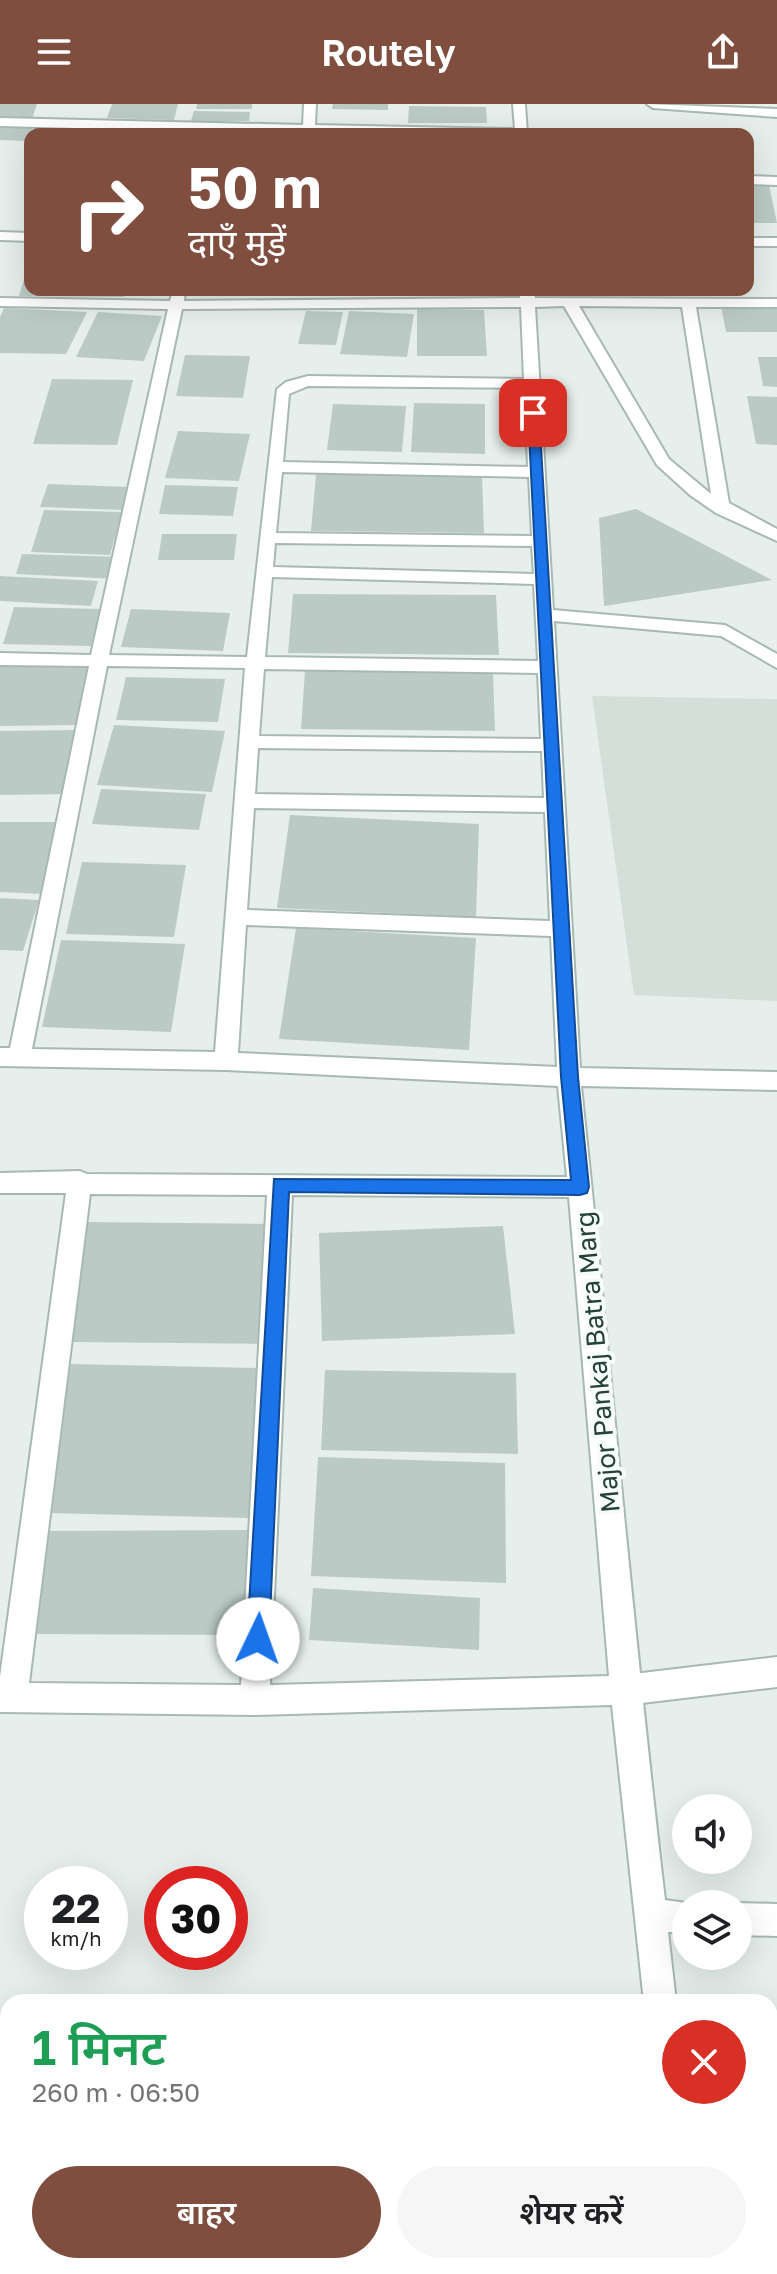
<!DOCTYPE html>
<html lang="hi">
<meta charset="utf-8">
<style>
body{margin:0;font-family:"Golos Text","Noto Sans Devanagari",sans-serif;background:#f6f6f6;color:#202124;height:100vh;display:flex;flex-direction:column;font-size:30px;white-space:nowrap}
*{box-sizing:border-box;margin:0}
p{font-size:26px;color:#757577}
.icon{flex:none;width:44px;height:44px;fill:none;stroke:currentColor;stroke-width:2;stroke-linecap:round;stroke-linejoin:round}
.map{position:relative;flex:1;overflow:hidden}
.details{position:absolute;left:0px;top:1890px;width:778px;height:280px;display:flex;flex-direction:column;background:#fff;border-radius:24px 24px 0 0;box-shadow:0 8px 32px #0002}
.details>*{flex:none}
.guide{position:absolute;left:24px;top:24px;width:730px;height:168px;border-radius:16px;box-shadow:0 8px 32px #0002;background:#7f4e3f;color:#fff;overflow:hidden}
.controls{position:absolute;left:672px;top:1690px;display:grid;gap:16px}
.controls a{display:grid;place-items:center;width:80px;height:80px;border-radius:50%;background:#fff;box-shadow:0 8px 32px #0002;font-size:40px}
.speed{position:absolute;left:24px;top:1762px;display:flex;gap:16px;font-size:40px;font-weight:700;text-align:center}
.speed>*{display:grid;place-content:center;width:104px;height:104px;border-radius:50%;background:#fff;box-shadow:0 8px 32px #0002;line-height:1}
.speed small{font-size:20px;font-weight:400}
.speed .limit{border:12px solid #d22;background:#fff;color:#111}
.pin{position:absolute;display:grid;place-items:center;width:68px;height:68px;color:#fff;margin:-34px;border-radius:16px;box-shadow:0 4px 12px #0006}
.me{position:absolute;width:88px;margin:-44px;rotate:3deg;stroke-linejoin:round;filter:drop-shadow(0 0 6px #0008)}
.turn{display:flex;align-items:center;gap:28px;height:168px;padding:0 32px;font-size:36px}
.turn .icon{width:104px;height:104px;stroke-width:2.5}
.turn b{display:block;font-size:56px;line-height:68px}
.round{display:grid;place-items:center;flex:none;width:84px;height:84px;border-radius:42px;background:#f6f6f6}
.summary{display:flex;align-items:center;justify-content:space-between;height:136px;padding:0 32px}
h1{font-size:48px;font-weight:600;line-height:60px;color:#1e9e55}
.primary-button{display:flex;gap:16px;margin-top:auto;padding:16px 32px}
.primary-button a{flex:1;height:92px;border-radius:48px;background:#7f4e3f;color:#fff;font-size:32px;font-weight:600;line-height:92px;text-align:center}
.primary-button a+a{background:#f6f6f6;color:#202124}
header{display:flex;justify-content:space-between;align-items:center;height:104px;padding:0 32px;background:#7f4e3f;color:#fff;font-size:36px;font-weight:600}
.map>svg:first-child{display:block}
.built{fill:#d4dfda}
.building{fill:#bbcac4}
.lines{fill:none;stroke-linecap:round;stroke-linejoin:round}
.lane-casing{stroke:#a8b8b2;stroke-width:4}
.street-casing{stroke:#a8b8b2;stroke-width:4}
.lane{fill:#fff;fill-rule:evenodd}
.street{fill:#fff;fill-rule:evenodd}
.route{fill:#1a73e8;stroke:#114b97;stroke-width:2}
.labels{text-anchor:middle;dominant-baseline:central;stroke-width:8;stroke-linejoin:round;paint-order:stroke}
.street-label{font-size:26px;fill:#24423a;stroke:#f7fbf9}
</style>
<header><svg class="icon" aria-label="menu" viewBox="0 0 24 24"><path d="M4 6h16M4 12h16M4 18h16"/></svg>Routely<svg class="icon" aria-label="share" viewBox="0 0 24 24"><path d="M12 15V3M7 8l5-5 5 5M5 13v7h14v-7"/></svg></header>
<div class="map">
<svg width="777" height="2170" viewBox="0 0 777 2170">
<rect width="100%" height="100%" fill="#e6efeb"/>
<path class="built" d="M592,592L777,595V897L634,891Z"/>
<path class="building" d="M0,0H37L32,15H0Z
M112,0H178L174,16L107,14Z
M197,0H252V5H196Z
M333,0H388V6L332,5Z
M409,2L486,3L487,19H408Z
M194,7L250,8L249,17H191Z
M0,21H34L28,37L0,36Z
M748,80L769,81L777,119H748Z
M29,159L30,186H126L124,193L19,192Z
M131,186H166L165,192L129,191Z
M721,202L777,203V228H726Z
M4,204L87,208L66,250L0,249V213Z
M417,205L484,206L487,252H417Z
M306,207L343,208L336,241L298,240Z
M349,207L414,210L407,253L340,250Z
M98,208L162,212L144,257L76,253Z
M185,251L250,252L243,294L176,292Z
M758,253H777V283L763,282Z
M52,275L133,276L117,341L33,340Z
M747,292L777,293V341L756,340Z
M414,299L485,300V350L411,348Z
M333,300L406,302L402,348L327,346Z
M178,327L250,330L239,377L165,374Z
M316,370L482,372L484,429L311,427Z
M48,380L129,383L123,406L40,403Z
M165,381L238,383L233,412L159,410Z
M636,405L772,476L604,502L599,414Z
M44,406L122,408L110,451L31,448Z
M162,430H237L234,456H158Z
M22,450L121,453L116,475L16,470Z
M0,472L98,477L91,502L0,497Z
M293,490L496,491L499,551L288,549Z
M14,503L100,505L91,542L3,540Z
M131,505L230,509L223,547L121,543Z
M87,559L79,621L0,622V560Z
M305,567L493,568L495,627L301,625Z
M126,573L225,575L218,618L116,616Z
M114,621L225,627L212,688L97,681Z
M76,626L67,690L0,691V627Z
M101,685L206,690L199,726L92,720Z
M290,711L479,720L476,813L277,804Z
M0,718H59L45,790L0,788Z
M82,758L186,761L174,833L66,830Z
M0,794L39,796L23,847L0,846Z
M296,824L476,834L469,946L279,935Z
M61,836L185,840L171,928L42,923Z
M87,1118L278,1120L270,1240L69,1238Z
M503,1122L515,1230L322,1237L319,1129Z
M71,1260L261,1264L249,1414L46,1409Z
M325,1266L516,1269L518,1350L321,1346Z
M318,1353L505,1359L506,1479L311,1472Z
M248,1426L242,1531L34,1530L48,1427Z
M313,1484L480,1494L479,1546L309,1536Z
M492,2162H616L617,2170H492Z"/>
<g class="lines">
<defs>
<path id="lane" d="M777,1553V1583L625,1601L615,1596L610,1586L615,1576L625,1571Z"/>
<path id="street" d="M304,0H316L315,21L515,25L513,0H525L527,30H303L0,22V14L303,21Z
M647,0L777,5V13L653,4Z
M748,72L777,73V81L748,80Z
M0,128L30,129V137L0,136Z
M748,134H777V142H748Z
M173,186H185L184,197L520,194V186H534L535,194L777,195V203H696L729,399L777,425V437L716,409L690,391L657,361L564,202L535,203L553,506L725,521L777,550V564L721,532L554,517L580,964L777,968V986L581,982C610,1254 633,1525 665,1796L693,1800H686V1829L668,1828L676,1898H644L612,1601L255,1611L0,1608V1573L66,1089H0V1069L80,1067L87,1070L567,1073L558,982L226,966L0,962V944H10L89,562L0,561V549L91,551L168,205L0,202V194L170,197ZM579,202L682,203L711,390L669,355ZM521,203L524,275L308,272L286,278L277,285L247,553L109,551L182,205ZM308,282L525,284L528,363L283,358L289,290ZM282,368L529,373L532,432L276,429ZM275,439L532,442L534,470L273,463ZM272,473L534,480L538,557L265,553ZM107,562L245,564L215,948L32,945ZM264,565L538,569L541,635L259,632ZM258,644L542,647L544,694L255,690ZM254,704L545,708L550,817L247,806ZM246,821L551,832L557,963L238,949ZM90,1090L267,1091L241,1581L29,1579ZM292,1091L569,1093L609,1572L270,1581Z
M738,1799L777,1800V1832L738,1831V1800H736Z
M0,1930H8V1964H0Z
M671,2162H707L708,2170H672Z"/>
</defs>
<use href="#lane" class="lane-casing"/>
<use href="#street" class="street-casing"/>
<use href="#lane" class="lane"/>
<use href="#street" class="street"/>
</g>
<path class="route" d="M533,305L539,309L578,973L589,1083L587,1089L580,1091L289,1088L269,1535L265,1543L258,1546L250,1543L247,1535L274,1075L571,1076L561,973L528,309Z"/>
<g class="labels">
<g class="street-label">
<text transform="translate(597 1258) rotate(-95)">Major Pankaj Batra Marg</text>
</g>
</g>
</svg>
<div class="controls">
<a><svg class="icon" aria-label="sound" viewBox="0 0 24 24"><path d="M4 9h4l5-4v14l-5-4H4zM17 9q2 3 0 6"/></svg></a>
<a><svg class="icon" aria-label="layers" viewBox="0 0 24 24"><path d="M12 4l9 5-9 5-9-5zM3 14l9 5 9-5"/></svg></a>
</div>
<div class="speed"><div>22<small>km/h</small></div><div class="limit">30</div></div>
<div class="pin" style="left:533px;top:309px;background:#d93025"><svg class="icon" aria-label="arrive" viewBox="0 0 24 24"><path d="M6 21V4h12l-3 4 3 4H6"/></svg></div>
<svg class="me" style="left:258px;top:1535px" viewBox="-20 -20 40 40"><circle r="19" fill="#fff"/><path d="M0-13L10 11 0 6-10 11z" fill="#1a73e8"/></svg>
<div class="guide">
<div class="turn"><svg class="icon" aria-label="right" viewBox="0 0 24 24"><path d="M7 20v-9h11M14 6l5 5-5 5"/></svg><div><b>50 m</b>दाएँ मुड़ें</div></div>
</div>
<section class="details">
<div class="summary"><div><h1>1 मिनट</h1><p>260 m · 06:50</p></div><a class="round" style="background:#d93025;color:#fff"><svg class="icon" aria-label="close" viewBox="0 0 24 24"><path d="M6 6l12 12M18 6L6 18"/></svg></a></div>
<div class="primary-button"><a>बाहर</a><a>शेयर करें</a></div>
</section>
</div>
